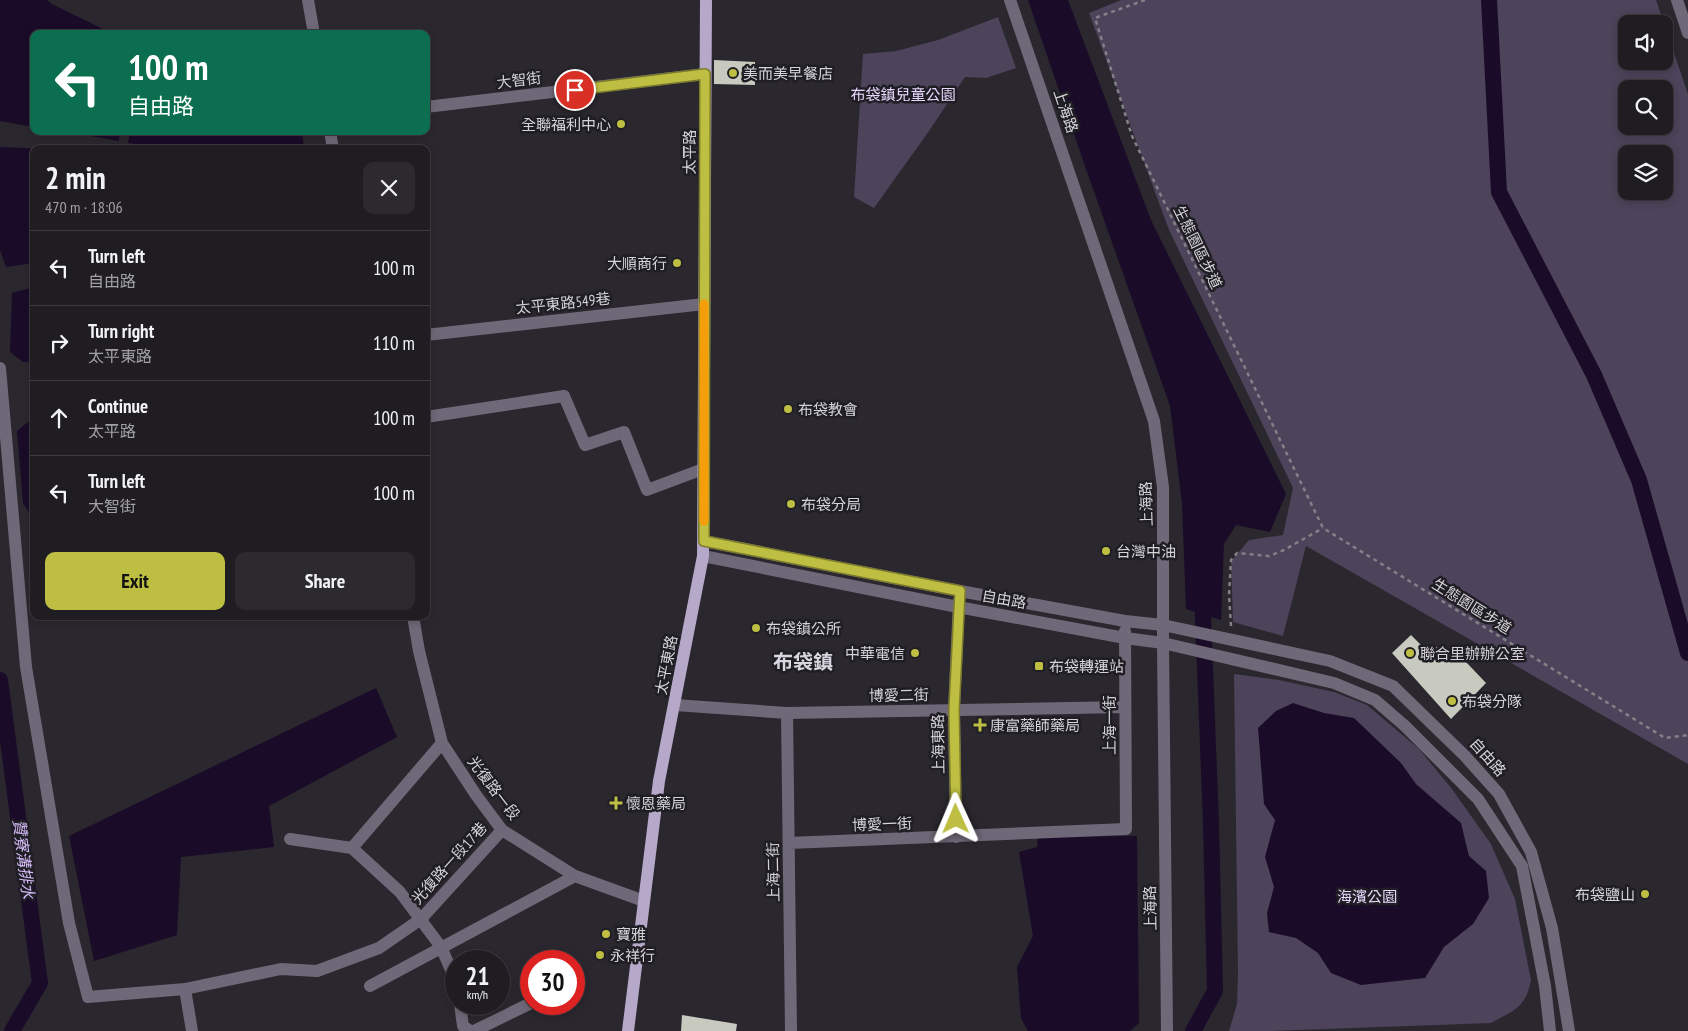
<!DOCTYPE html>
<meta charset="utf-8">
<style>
body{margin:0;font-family:"PT Sans Narrow","Noto Sans TC",sans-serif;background:#2d2a2f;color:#f1f3f6;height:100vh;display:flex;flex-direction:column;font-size:19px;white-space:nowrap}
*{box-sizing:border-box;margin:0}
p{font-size:16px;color:#a2a2a5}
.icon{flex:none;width:28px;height:28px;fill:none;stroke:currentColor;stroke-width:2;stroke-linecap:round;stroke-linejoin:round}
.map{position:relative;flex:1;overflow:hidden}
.sheet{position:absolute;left:30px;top:145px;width:400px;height:475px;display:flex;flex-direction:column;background:#201d22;border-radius:10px;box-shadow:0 2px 8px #0003,0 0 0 1px #3d3b40}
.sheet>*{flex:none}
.guide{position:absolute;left:30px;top:30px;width:400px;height:105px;border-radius:10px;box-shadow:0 2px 8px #0003,0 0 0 1px #3d3b40;background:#0b6e4f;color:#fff;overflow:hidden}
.controls{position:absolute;left:1618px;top:15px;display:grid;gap:10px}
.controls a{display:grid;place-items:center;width:55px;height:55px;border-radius:10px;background:#201d22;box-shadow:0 2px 8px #0003,0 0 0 1px #3d3b40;font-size:25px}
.speed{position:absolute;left:445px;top:950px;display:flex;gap:10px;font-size:25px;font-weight:700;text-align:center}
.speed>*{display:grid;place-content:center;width:65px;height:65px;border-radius:50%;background:#201d22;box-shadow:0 2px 8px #0003,0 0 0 1px #3d3b40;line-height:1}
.speed small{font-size:12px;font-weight:400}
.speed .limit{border:8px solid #d22;background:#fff;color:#111}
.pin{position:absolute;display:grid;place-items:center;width:42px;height:42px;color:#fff;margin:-21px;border:2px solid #fff;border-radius:50%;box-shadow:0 1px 5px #0007}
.me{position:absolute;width:55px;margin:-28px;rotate:359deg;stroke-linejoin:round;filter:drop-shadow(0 0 4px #0008)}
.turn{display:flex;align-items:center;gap:18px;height:105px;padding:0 15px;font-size:22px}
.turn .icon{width:65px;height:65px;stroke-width:2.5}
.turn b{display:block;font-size:35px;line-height:42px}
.round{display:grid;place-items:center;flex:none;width:52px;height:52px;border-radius:10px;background:#2d2a2f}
.overview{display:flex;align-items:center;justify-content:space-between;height:85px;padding:0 15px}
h1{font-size:30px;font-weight:600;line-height:38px}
.primary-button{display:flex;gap:10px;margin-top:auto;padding:10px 15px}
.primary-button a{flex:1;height:58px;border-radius:10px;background:#bebf42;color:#111;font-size:20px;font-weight:600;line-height:58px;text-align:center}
.primary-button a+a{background:#2d2a2f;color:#f1f3f6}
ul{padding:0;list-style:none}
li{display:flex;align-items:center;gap:15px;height:75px;padding:0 15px;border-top:1px solid #3d3b40}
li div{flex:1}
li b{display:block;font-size:19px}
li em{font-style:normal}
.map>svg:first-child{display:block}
.green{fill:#4d435a;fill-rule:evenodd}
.water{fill:#1a0c29}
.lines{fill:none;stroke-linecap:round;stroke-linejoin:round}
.canal{stroke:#1a0c29;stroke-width:16}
.building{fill:#c9cabf}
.path{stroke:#838187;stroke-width:2.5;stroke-dasharray:4 4;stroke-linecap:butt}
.minor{stroke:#6f6878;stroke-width:12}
.major{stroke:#b5a8c9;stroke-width:12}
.route-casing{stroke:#7c7c2b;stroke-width:12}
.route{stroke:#bebf42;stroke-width:9}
.slow{stroke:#f59e0b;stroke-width:9}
.poi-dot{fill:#bebf42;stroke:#201e25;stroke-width:2}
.labels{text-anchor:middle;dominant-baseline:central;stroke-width:5;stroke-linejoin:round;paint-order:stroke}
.poi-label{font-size:15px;fill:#d5d3d8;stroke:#201e25;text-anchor:start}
.street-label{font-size:15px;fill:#d5d3d8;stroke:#201e25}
.park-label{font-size:15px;fill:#e6d7fc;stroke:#201e25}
.water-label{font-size:16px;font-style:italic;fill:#d5bcf8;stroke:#201e25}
.district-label{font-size:20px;font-weight:bold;fill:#d9d6df;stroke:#201e25}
</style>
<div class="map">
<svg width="1688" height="1031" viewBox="0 0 1688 1031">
<rect width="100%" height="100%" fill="#2a272e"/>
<path class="green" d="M1121,0H1656L1688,94V764L1306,546L1283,636L1233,622L1231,561L1249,540L1283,535L1293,488L1169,230L1089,13ZM1626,24H1664V61H1626ZM1626,89H1664V126H1626ZM1626,154H1664V191H1626Z
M998,17L1016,68L986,78L965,77L929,131L874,208L854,197L863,54L896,51L938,40Z
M1234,674L1279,680L1334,692L1367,705L1419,749L1452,789L1491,844L1515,899L1531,980C1526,1008 1513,1011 1491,1023L1270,1031H1229L1237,1004L1238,973Z"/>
<path class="water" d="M0,0H47L52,4L113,34H34V127L0,121Z
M1028,0H1068L1151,220L1286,494L1270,532L1236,525L1224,544L1221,620L1186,609L1182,503L1170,406L1086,169Z
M62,131H120L119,141Z
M130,131H302L304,149H173L128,143Z
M0,147L47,149H34V263L6,267L0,250Z
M34,287V362H23L10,352L12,293Z
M34,421V516L32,517L23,503L17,431L28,422Z
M376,688L397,737L269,806L274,847L181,857L177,935L94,961L69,836Z
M1293,703L1324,713L1354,718L1401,763L1416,784L1461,823L1469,856L1486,871L1489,898L1473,924L1444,947L1425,978L1361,985L1331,973L1318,953L1296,938L1269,932L1267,913L1274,887L1265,857L1275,820L1264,804L1258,728L1276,711Z
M1137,836L1139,1023L1130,1031H1028L1021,1018L1017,967L1033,936L1019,852L1037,847L1038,837Z"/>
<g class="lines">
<path class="canal" d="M1489,0L1499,192L1594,375L1639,480L1688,653
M0,680L40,983L12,1031
M1193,1031L1215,991L1211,824L1202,591"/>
</g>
<path class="building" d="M714,60L755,62V85L714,84Z
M1411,635L1428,652L1436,647L1467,663L1486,683L1451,719L1392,653Z
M682,1015L737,1024L736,1031H681Z"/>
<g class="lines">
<path class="path" d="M1145,0L1095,18L1132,136L1323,528L1665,738L1688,735
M1231,626L1229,595L1231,560L1237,553L1269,556L1284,550L1323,528"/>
<path class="minor" d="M308,0L314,34
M1010,0L1154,421L1163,487V643L1167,1031
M1677,0L1688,33
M426,107L705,74
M330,131L333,149
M426,335L704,304
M0,368L26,667L69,923L88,997L185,989L281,969L317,971L379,948L421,919L502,830
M426,417L564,396L585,445L624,432L647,490L703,469
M704,541L960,591L1125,621L1163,625L1330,661L1393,686L1465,756L1499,794L1531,852L1552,928L1569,1031
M703,556L958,607L1125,638L1163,643L1334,683L1375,700L1405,726L1478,799L1522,866L1545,986L1550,1031
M413,616L419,651L442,743L476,795L502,830L575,876L644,901
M675,705L787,713L1125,707
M787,713L791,1031
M956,837L954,710L959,601
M290,839L352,848L400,892L441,947L456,981
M789,843L1126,829L1125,631
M352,848L442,743
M370,986L575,876
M185,989L192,1031
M460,1004L463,1026L470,1031
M474,1031L531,1003"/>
<path class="major" d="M628,1031L659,781L703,556L706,0"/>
</g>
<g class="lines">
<defs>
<path id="route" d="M575,90L705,74L704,541L960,591L954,710L956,819"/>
</defs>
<use href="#route" class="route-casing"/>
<use href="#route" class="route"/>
<path class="slow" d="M704,304V521"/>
</g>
<g class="poi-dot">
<circle cx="733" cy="73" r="5"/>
<circle cx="621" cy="124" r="5"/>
<circle cx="677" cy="263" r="5"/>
<circle cx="788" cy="409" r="5"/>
<circle cx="791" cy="504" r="5"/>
<circle cx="1106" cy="551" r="5"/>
<circle cx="756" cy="628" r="5"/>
<circle cx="915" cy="653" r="5"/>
<circle cx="1410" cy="653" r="5"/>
<rect x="1034" y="661" width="10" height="10" rx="2.5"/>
<circle cx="1452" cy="701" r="5"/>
<path d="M977.5 717.5h5v5h5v5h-5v5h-5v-5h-5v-5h5z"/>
<path d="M613.5 795.5h5v5h5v5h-5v5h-5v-5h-5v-5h5z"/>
<circle cx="1645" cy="894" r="5"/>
<circle cx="606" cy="934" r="5"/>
<circle cx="600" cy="955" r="5"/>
</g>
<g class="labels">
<g class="poi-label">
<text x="743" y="73">美而美早餐店</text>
<text x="611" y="124" text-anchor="end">全聯福利中心</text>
<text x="667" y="263" text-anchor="end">大順商行</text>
<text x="798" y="409">布袋教會</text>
<text x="801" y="504">布袋分局</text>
<text x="1116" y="551">台灣中油</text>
<text x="766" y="628">布袋鎮公所</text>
<text x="905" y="653" text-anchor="end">中華電信</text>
<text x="1420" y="653">聯合里辦辦公室</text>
<text x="1049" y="666">布袋轉運站</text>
<text x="1462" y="701">布袋分隊</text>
<text x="990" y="725">康富藥師藥局</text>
<text x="626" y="803">懷恩藥局</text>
<text x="1635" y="894" text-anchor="end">布袋鹽山</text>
<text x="616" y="934">寶雅</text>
<text x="610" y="955">永祥行</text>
</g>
<g class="street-label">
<text transform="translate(519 80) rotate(-7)">大智街</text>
<text transform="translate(1066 111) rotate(71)">上海路</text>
<text transform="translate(689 152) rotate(-90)">太平路</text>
<text transform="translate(1198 247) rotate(64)">生態園區步道</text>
<text transform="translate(563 303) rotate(-6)">太平東路549巷</text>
<text transform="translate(1146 504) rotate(-92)">上海路</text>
<text transform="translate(1004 599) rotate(10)">自由路</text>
<text transform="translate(1472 606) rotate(32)">生態園區步道</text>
<text transform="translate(666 665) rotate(-79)">太平東路</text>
<text transform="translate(899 695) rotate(-1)">博愛二街</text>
<text transform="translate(1109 725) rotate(-90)">上海一街</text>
<text transform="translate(938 744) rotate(-91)">上海東路</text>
<text transform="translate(1488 757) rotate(48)">自由路</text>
<text transform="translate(494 788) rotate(53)">光復路一段</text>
<text transform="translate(882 824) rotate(-2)">博愛一街</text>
<text transform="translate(449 863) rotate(-48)">光復路一段17巷</text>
<text transform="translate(773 872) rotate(-91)">上海二街</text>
<text transform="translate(1150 908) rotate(-91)">上海路</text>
</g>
<g class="park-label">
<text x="903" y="94">布袋鎮兒童公園</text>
<text x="1367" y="896">海濱公園</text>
</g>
<g class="water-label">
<text transform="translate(24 859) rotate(83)">贊寮溝排水</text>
</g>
<g class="district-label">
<text x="803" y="662">布袋鎮</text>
</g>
</g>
</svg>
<div class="controls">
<a><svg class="icon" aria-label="sound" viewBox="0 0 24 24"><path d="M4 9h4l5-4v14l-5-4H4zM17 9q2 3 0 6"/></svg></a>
<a><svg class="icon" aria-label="search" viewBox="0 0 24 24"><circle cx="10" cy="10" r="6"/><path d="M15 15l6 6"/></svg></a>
<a><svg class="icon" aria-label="layers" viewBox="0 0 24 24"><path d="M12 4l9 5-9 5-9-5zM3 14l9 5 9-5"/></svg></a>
</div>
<div class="speed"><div>21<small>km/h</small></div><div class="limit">30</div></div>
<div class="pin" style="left:575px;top:90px;background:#d93025"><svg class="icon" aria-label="arrive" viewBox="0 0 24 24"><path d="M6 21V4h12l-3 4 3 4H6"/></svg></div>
<svg class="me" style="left:956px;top:819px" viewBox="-20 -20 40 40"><path d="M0-17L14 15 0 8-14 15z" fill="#bebf42" stroke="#fff" stroke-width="4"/></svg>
<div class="guide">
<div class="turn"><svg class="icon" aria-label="left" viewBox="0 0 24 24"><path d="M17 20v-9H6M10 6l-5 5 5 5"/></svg><div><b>100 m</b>自由路</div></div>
</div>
<section class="sheet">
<div class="overview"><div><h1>2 min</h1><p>470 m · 18:06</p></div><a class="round"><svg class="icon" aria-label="close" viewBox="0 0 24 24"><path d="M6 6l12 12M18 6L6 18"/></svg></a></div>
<ul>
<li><svg class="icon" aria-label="left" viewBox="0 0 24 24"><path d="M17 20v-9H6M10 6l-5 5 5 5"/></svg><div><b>Turn left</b><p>自由路</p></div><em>100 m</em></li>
<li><svg class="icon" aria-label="right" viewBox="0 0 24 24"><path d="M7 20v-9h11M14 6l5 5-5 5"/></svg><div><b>Turn right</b><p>太平東路</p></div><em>110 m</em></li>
<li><svg class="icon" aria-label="ahead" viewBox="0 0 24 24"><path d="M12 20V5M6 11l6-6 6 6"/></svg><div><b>Continue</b><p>太平路</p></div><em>100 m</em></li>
<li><svg class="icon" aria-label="left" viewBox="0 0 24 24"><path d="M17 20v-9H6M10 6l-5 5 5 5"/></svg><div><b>Turn left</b><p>大智街</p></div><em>100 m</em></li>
</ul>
<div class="primary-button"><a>Exit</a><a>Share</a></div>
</section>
</div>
